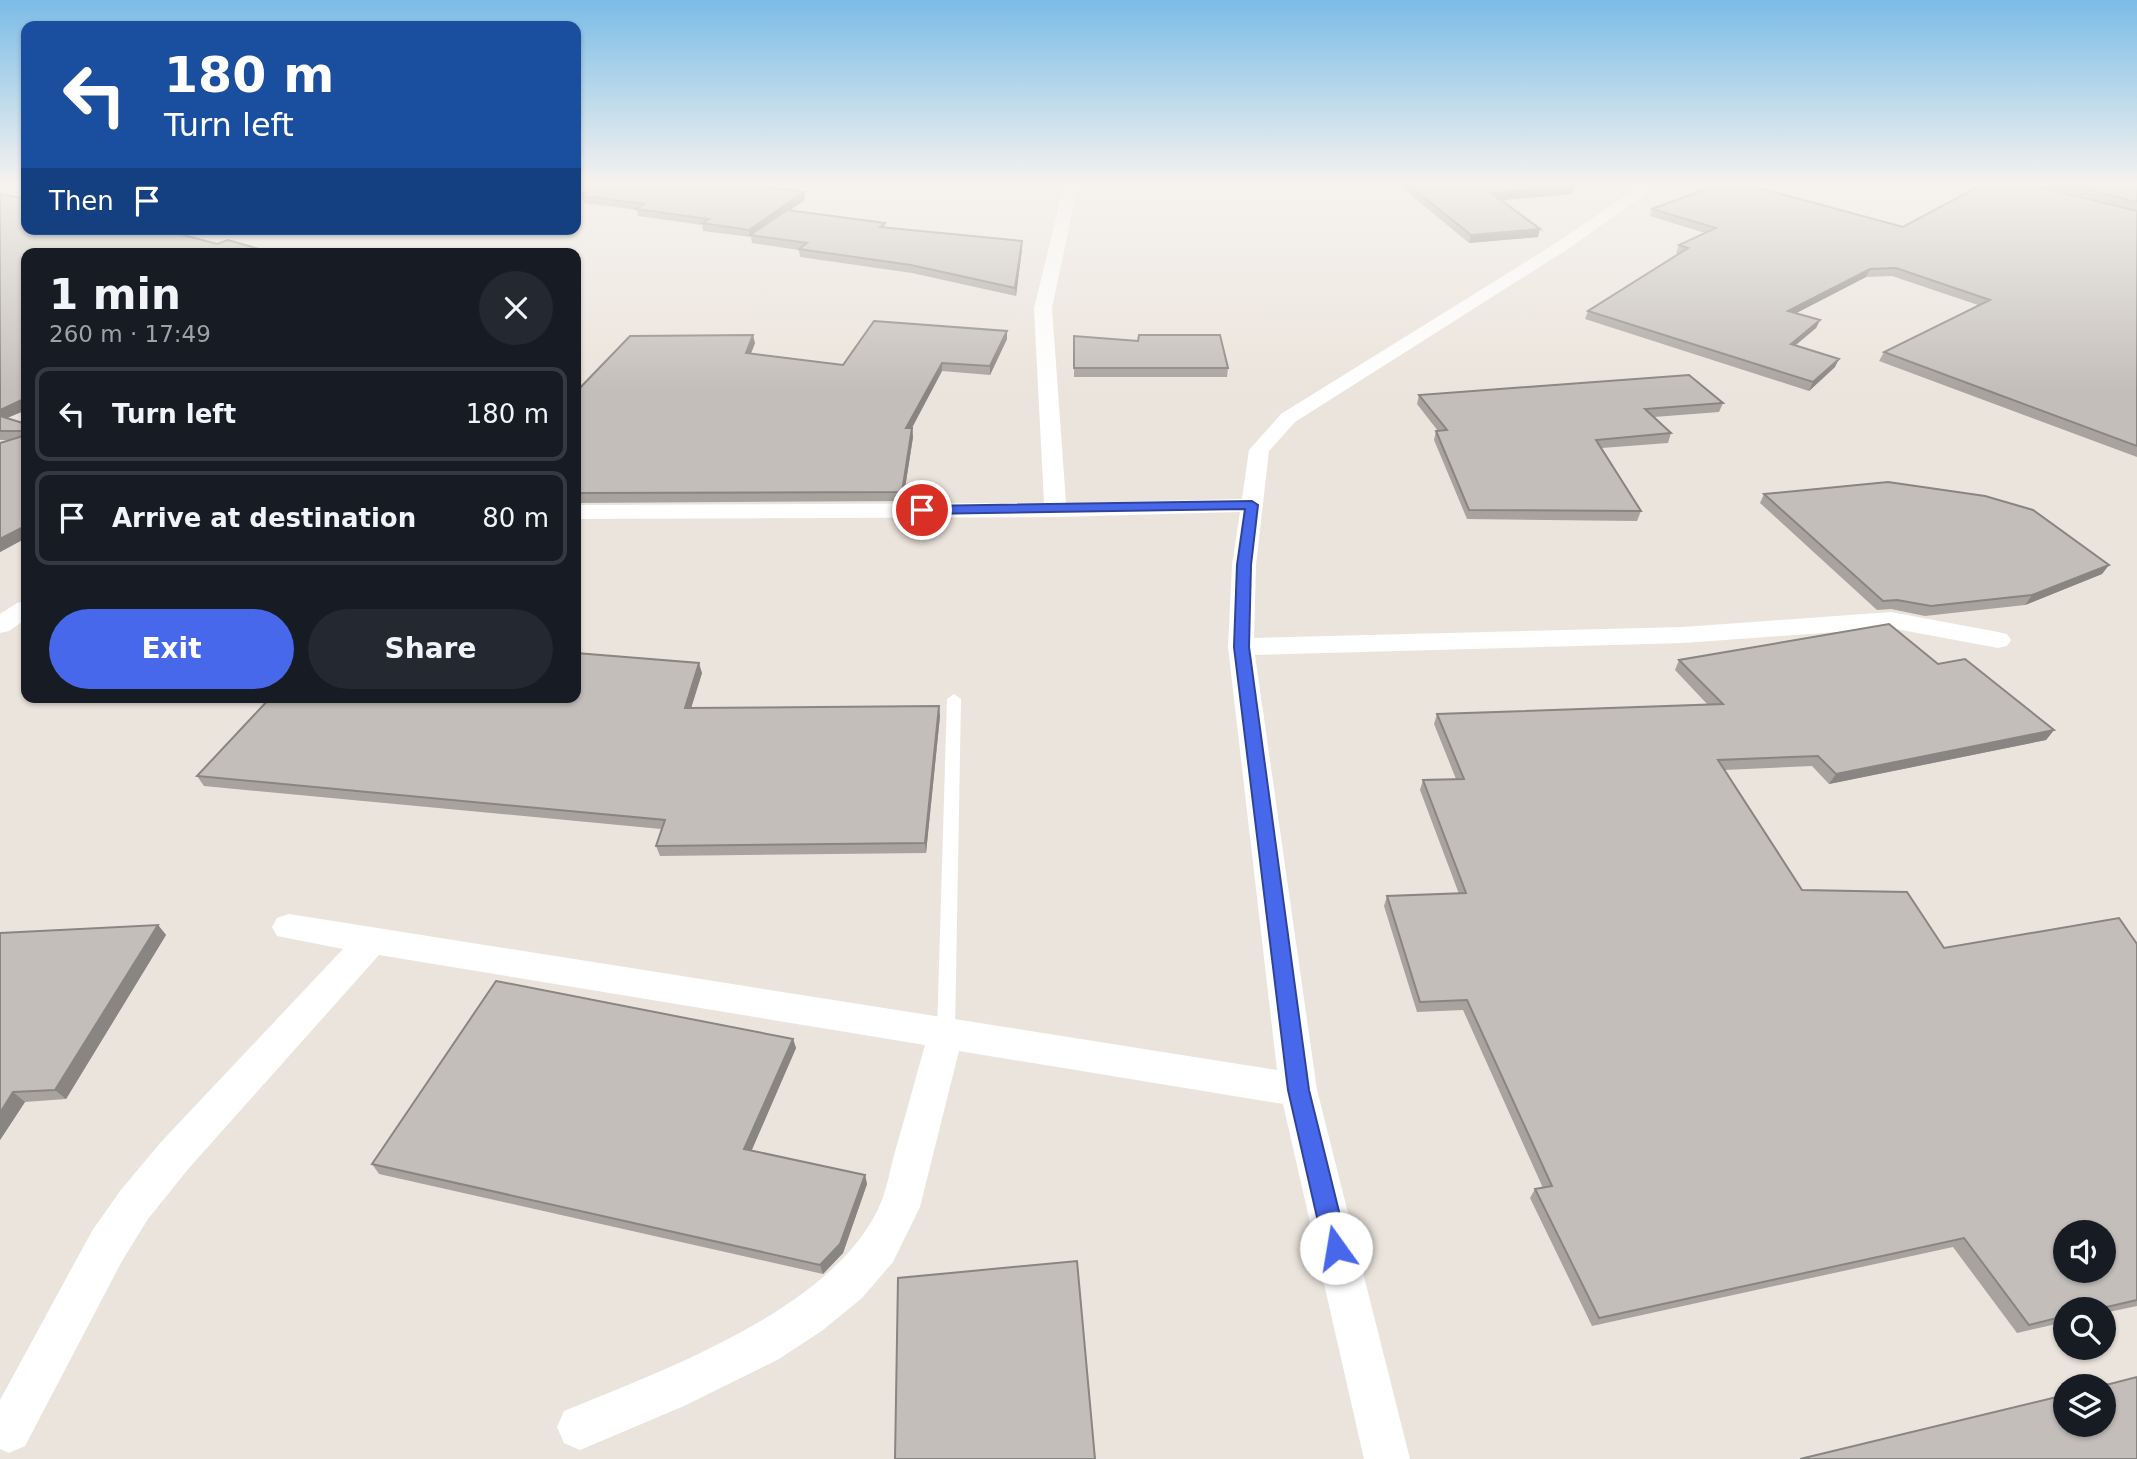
<!DOCTYPE html>
<meta charset="utf-8">
<style>
body{margin:0;font-family:"DejaVu Sans",sans-serif;background:#242831;color:#f1f3f6;height:100vh;display:flex;flex-direction:column;font-size:26px;white-space:nowrap}
*{box-sizing:border-box;margin:0}
p{font-size:23px;color:#9ea1a6}
.icon{flex:none;width:38px;height:38px;fill:none;stroke:currentColor;stroke-width:2;stroke-linecap:round;stroke-linejoin:round}
.map{position:relative;flex:1;overflow:hidden}
.sheet{position:absolute;left:21px;top:248px;width:560px;height:455px;display:flex;flex-direction:column;background:#171b24;border-radius:14px;box-shadow:0 2px 5px #0004}
.sheet>*{flex:none}
.top-card{position:absolute;left:21px;top:21px;width:560px;height:214px;border-radius:14px;box-shadow:0 2px 5px #0004;background:#1a4fa0;color:#fff;overflow:hidden}
.buttons{position:absolute;left:2053px;top:1220px;display:grid;gap:14px}
.buttons a{display:grid;place-items:center;width:63px;height:63px;border-radius:50%;background:#171b24;box-shadow:0 2px 5px #0004;font-size:35px}
.pin{position:absolute;display:grid;place-items:center;width:60px;height:60px;color:#fff;margin:-30px;border:4px solid #fff;border-radius:50%;box-shadow:0 2px 7px #0007}
.me{position:absolute;width:77px;margin:-38px;rotate:347deg;stroke-linejoin:round;filter:drop-shadow(0 0 5px #0008)}
.turn{display:flex;align-items:center;gap:24px;height:147px;padding:0 28px;font-size:32px}
.turn .icon{width:91px;height:91px;stroke-width:2.5}
.turn b{display:block;font-size:49px;line-height:60px}
.then{display:flex;align-items:center;height:66px;padding:0 28px;background:#0003;gap:14px;font-size:26px}
.round{display:grid;place-items:center;flex:none;width:74px;height:74px;border-radius:37px;background:#242831}
.headline{display:flex;align-items:center;justify-content:space-between;height:119px;padding:0 28px}
h1{font-size:42px;font-weight:600;line-height:52px}
.cta{display:flex;gap:14px;margin-top:auto;padding:14px 28px}
.cta a{flex:1;height:80px;border-radius:42px;background:#4868ec;color:#fff;font-size:28px;font-weight:600;line-height:80px;text-align:center}
.cta a+a{background:#242831;color:#f1f3f6}
ul{padding:0;list-style:none}
li{display:flex;align-items:center;gap:21px;height:94px;margin:0 14px 10px;padding:0 14px;border:4px solid #363941;border-radius:14px}
li div{flex:1}
li b{display:block;font-size:26px}
li em{font-style:normal}
.map>svg:first-child{display:block}
.lines{fill:none;stroke-linecap:round;stroke-linejoin:round}
.path{stroke:#c3c3c3;stroke-width:2.5;stroke-dasharray:2.5 2;stroke-linecap:butt}
.lane{fill:#fff;fill-rule:evenodd}
.street{fill:#fff;fill-rule:evenodd}
.wall{fill:#a8a39f}
.shaded-wall{fill:#888582}
.building{fill:#c3beb9;stroke:#888582;stroke-width:2;fill-rule:evenodd}
.route{fill:#4868ec;stroke:#2f4499;stroke-width:2}
</style>
<div class="map">
<svg width="2137" height="1459" viewBox="0 0 2137 1459">
<rect width="100%" height="100%" fill="#ebe4dc"/>
<g class="lines">
<path class="path" d="M1500,197L1543,231"/>
<path class="lane" d="M954,694L961,699L955,1033L952,1039L946,1041L940,1039L937,1033L947,699Z"/>
<path class="street" d="M1064,185H1078L1052,308L1066,503L1242,499L1249,450L1281,414L1556,243L1641,185H1658L1568,249L1295,422L1269,451L1256,565L1254,638L1683,627L1891,612L1998,632L2007,634L2011,640L2007,646L1998,648L1891,628L1683,643L1255,655L1317,1090L1410,1459H1364L1283,1104L959,1051L920,1207L893,1262L862,1298L823,1330L779,1359L684,1406L580,1450L564,1443L557,1427L564,1411C663,1370 840,1307 882,1200C888,1184 891,1165 896,1148C906,1114 915,1080 925,1045L379,955L189,1168L148,1219L122,1261L25,1446L9,1453L0,1449V1400L92,1231L120,1191L161,1142L343,949L277,936L272,927L277,918L289,914L1277,1070L1228,647L1232,565L1240,512L1055,517L576,519V505L1044,503L1034,308Z
M26,601V619L9,631L0,633V614L17,603Z"/>
</g>
<path class="wall" d="M576,185L804,192L805,200L790,210L885,223V228L1022,249L1016,296L912,273L800,257L799,250L752,243L751,237L703,231L702,225L638,216L637,210L584,203L583,200L576,198Z
M1399,185H1573V194L1499,200L1538,237L1469,243Z
M1981,185H2137V210L2047,187L2032,186L2137,211V457L1879,361L1884,352L1978,305L1892,276L1866,277L1796,313L1820,320L1816,328L1796,345L1835,367L1809,391L1585,319L1588,311L1679,254L1676,253L1679,245L1705,233L1650,216L1652,209L1903,227Z
M0,194L217,244L277,254H26V410L7,418L26,424V538L0,552V443L10,440H0Z
M1074,336L1228,368L1227,377H1074Z
M1007,339L990,375L942,371L912,428L913,437L903,501L576,503V392L755,343L751,353L843,365Z
M1419,395L1723,403L1719,412L1654,417L1671,433L1668,443L1602,448L1641,511L1637,521L1467,519L1434,440L1436,431H1438L1417,404Z
M1764,494L2109,565L2102,574L2025,605L1925,616L1891,609L1877,610L1760,503Z
M1679,660L1938,664L2054,730L2046,740L1829,784L1812,766L1724,770L1802,890L1944,948L2137,944V1306L2104,1313V1309H2065V1322L2017,1333L1953,1247L1592,1326L1530,1198L1535,1189L1543,1188L1463,1010L1417,1012L1384,906L1387,896L1459,894L1420,790L1423,780L1456,779L1434,724L1437,714L1708,705L1675,670Z
M702,673L691,708L940,716L926,853L660,856L656,846L661,829L204,786L197,776Z
M158,925L166,935L66,1099L25,1102L0,1140V933Z
M793,1039L796,1048L751,1151L865,1175L867,1184L843,1253L823,1274L379,1174L372,1164Z"/>
<path class="shaded-wall" d="M1575,186L1573,194L1489,201L1491,193Z
M804,192L805,200L753,236L750,235V238L749,230Z
M1540,229L1538,237L1469,243L1471,235Z
M1022,241V249L1016,296L1015,288Z
M1870,269L1866,277L1785,319L1788,311Z
M1820,320L1816,328L1787,352L1791,344Z
M1007,331V339L990,375V366Z
M753,335L755,343L748,361L746,353Z
M1839,359L1835,367L1809,391L1813,382Z
M942,363V371L907,437L906,428Z
M26,398V410L0,421V410Z
M912,428L913,437L903,501L902,492Z
M23,527L26,531V538L0,552V539Z
M2109,565L2102,574L2025,605L2032,595Z
M699,663L702,673L688,718L685,708Z
M939,706L940,716L926,853L925,843Z
M2054,730L2046,740L1829,784L1836,774Z
M158,925L166,935L66,1099L55,1090Z
M793,1039L796,1048L748,1159L744,1149Z
M13,1092L25,1102L0,1140V1113Z
M865,1175L867,1184L843,1253L823,1274L820,1265Z"/>
<path class="building" d="M576,185H750L804,192L749,230L702,223L709,219L636,209L644,204L582,196L587,193L576,192Z
M1409,185H1573L1575,186L1491,193L1540,229L1471,235Z
M1717,185H1748L1903,227L1981,185H2027L2049,189L2137,211V446L1884,352L1990,300L1896,268L1870,269L1788,311L1820,320L1791,344L1839,359L1813,382L1588,311L1688,248L1679,245L1716,228L1652,209Z
M2071,185H2137V202Z
M0,194L26,199V229H161L217,244L228,240L277,254H26V398L0,410Z
M787,210L885,223L880,227L1022,241L1015,288L911,265L799,249L807,243L750,235Z
M874,321L1007,331L990,366L942,363L906,428H912L902,492L576,493V392L630,336L753,335L746,353L843,365Z
M1139,335H1220L1228,368H1074V336L1138,341Z
M1689,375L1723,403L1645,409L1671,433L1596,440L1641,511L1469,510L1436,431L1447,430L1419,395Z
M0,416L26,424V431H0Z
M26,435V528L23,527L0,539V443Z
M1888,482L1985,496L2033,510L2109,565L2032,595L1931,606L1897,600L1883,601L1764,494Z
M1889,624L1938,664L1965,659L2054,730L1836,774L1818,756L1718,760L1802,890L1907,892L1944,948L2119,918L2137,944V1300L2098,1309H2065V1316L2029,1325L1964,1238L1599,1318L1535,1189L1552,1186L1467,1000L1420,1002L1387,896L1466,893L1423,780L1464,779L1437,714L1723,704L1679,660ZM2065,1232H2104V1270H2065Z
M576,653L699,663L685,708L939,706L925,843L656,846L665,820L197,776L270,698H576Z
M158,925L55,1090L13,1092L0,1113V933Z
M496,981L793,1039L744,1149L865,1175L840,1244L820,1265L372,1164Z
M1077,1261L1095,1459H895L898,1278Z
M2137,1377V1459H1800L2065,1395V1424H2104V1386H2102Z"/>
<linearGradient id="sky" x2="0" y2="1"><stop stop-color="#7bbce7"/><stop offset="0.47" stop-color="#f6f3ef"/><stop offset="1" stop-color="#f6f3ef" stop-opacity="0"/></linearGradient>
<rect width="2137" height="390" fill="url(#sky)"/>
<path class="route" d="M1252,501L1258,505L1251,565L1249,647L1309,1090L1348,1248L1344,1257L1336,1260L1328,1257L1324,1248L1288,1090L1234,647L1237,565L1245,509L922,514L916,510L922,506Z"/>
</svg>
<div class="buttons">
<a><svg class="icon" aria-label="sound" viewBox="0 0 24 24"><path d="M4 9h4l5-4v14l-5-4H4zM17 9q2 3 0 6"/></svg></a>
<a><svg class="icon" aria-label="search" viewBox="0 0 24 24"><circle cx="10" cy="10" r="6"/><path d="M15 15l6 6"/></svg></a>
<a><svg class="icon" aria-label="layers" viewBox="0 0 24 24"><path d="M12 4l9 5-9 5-9-5zM3 14l9 5 9-5"/></svg></a>
</div>
<div class="pin" style="left:922px;top:510px;background:#d93025"><svg class="icon" aria-label="arrive" viewBox="0 0 24 24"><path d="M6 21V4h12l-3 4 3 4H6"/></svg></div>
<svg class="me" style="left:1336px;top:1248px" viewBox="-20 -20 40 40"><circle r="19" fill="#fff"/><path d="M0-13L10 11 0 6-10 11z" fill="#4868ec"/></svg>
<div class="top-card">
<div class="turn"><svg class="icon" aria-label="left" viewBox="0 0 24 24"><path d="M17 20v-9H6M10 6l-5 5 5 5"/></svg><div><b>180 m</b>Turn left</div></div>
<div class="then">Then<svg class="icon" aria-label="arrive" viewBox="0 0 24 24"><path d="M6 21V4h12l-3 4 3 4H6"/></svg></div>
</div>
<section class="sheet">
<div class="headline"><div><h1>1 min</h1><p>260 m · 17:49</p></div><a class="round"><svg class="icon" aria-label="close" viewBox="0 0 24 24"><path d="M6 6l12 12M18 6L6 18"/></svg></a></div>
<ul>
<li><svg class="icon" aria-label="left" viewBox="0 0 24 24"><path d="M17 20v-9H6M10 6l-5 5 5 5"/></svg><div><b>Turn left</b></div><em>180 m</em></li>
<li><svg class="icon" aria-label="arrive" viewBox="0 0 24 24"><path d="M6 21V4h12l-3 4 3 4H6"/></svg><div><b>Arrive at destination</b></div><em>80 m</em></li>
</ul>
<div class="cta"><a>Exit</a><a>Share</a></div>
</section>
</div>
